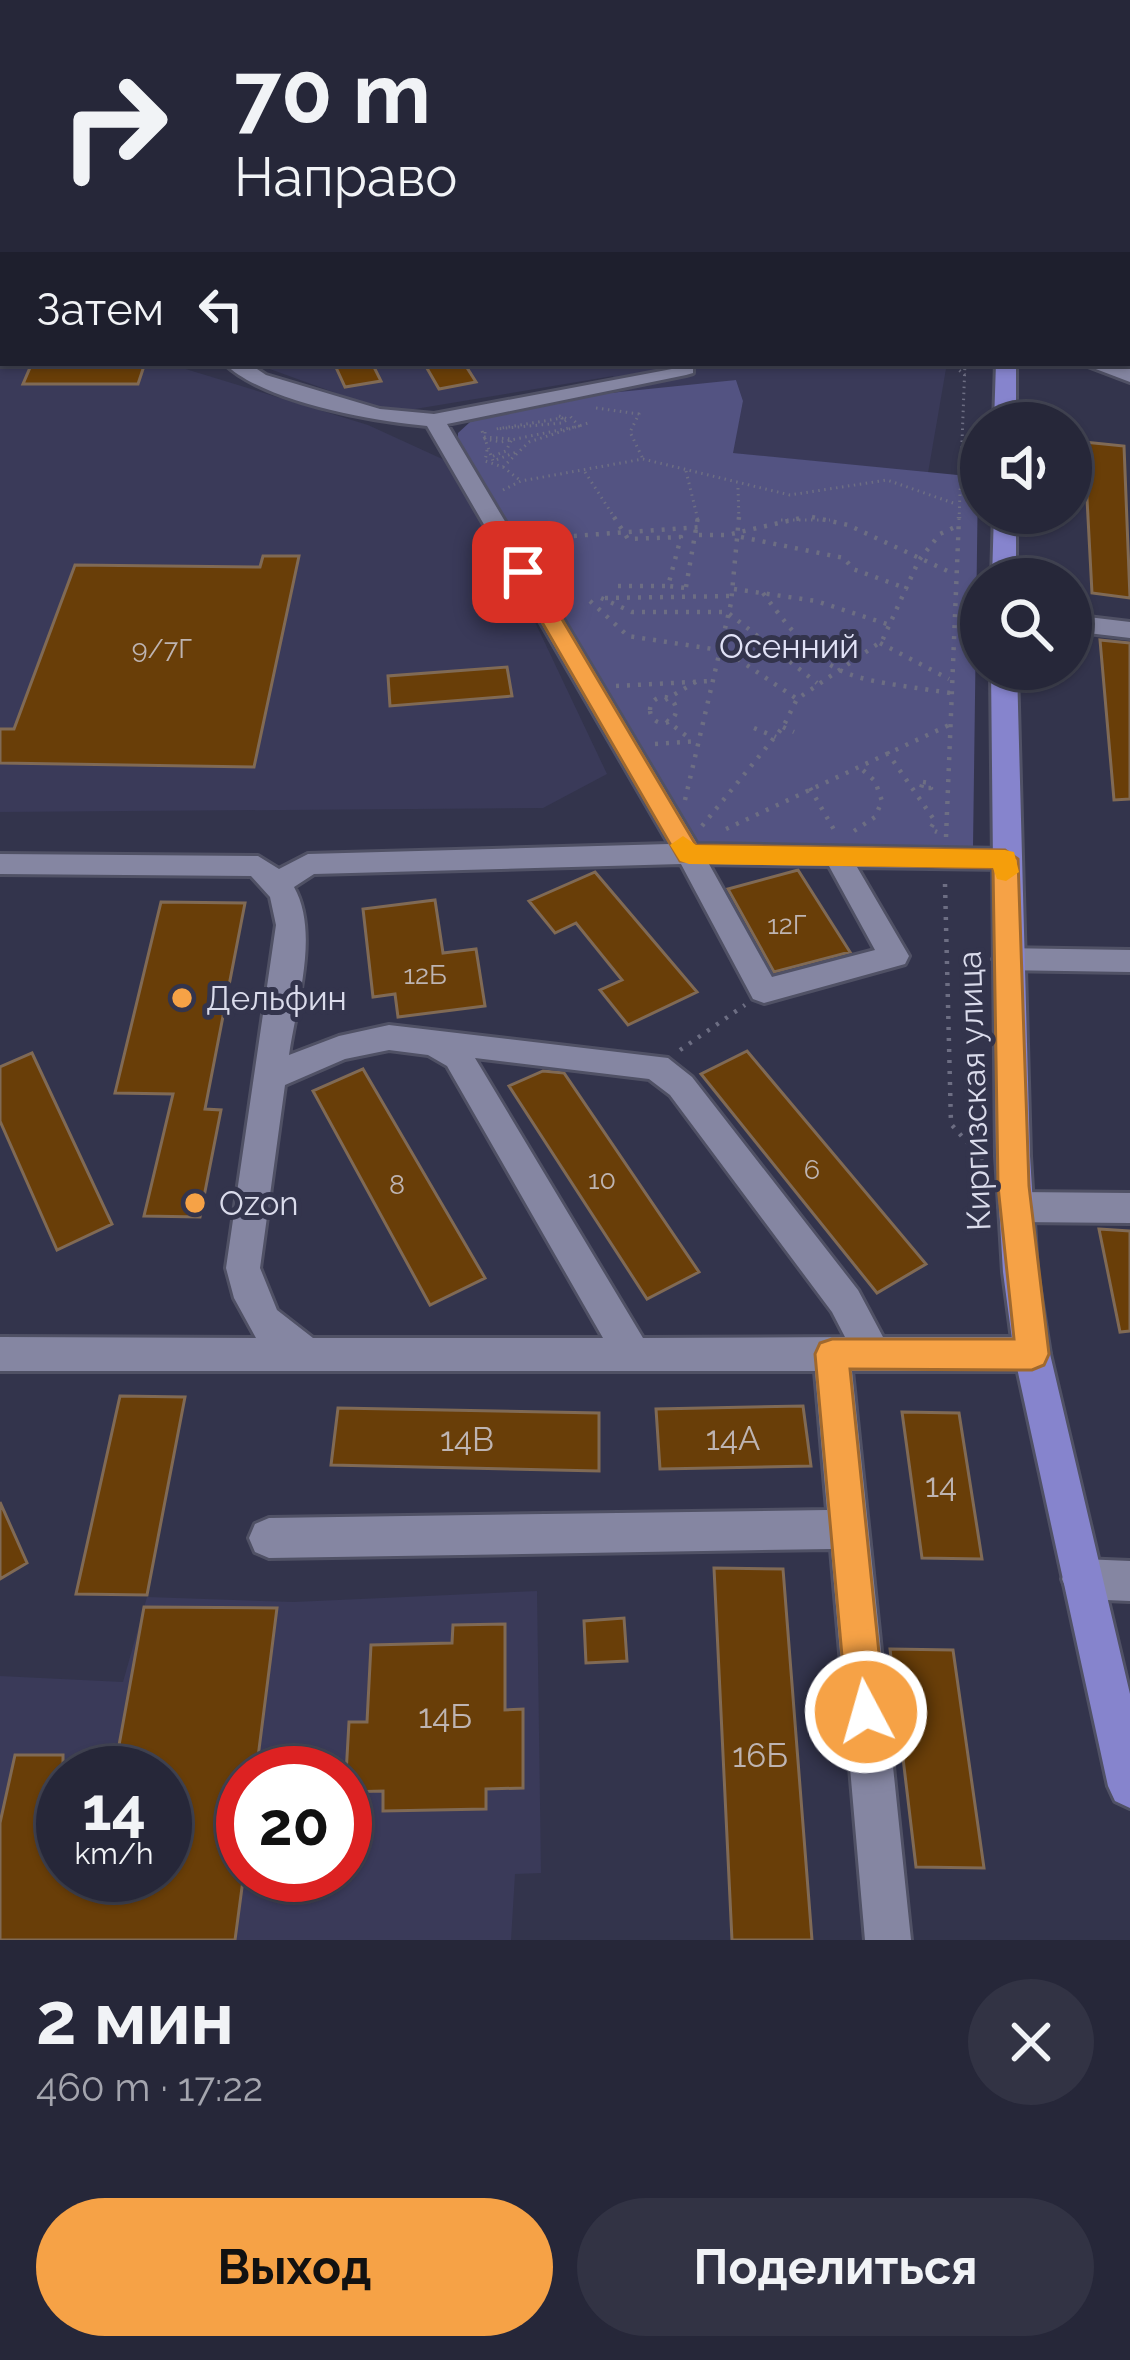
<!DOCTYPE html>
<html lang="ru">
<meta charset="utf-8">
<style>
body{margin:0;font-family:Raleway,sans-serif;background:#323344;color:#f1f3f6;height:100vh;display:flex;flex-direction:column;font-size:45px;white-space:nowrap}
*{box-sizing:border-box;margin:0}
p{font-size:39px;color:#a4a5ae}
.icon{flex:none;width:66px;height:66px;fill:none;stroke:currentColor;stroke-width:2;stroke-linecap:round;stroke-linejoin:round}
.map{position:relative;height:1940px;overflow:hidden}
.drawer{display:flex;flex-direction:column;background:#262739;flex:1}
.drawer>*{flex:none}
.banner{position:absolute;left:0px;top:0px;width:1131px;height:366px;box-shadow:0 3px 9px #0004,0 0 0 3px #424453;background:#262739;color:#f1f3f6;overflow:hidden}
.tools{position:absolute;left:960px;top:402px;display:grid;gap:24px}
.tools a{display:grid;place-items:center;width:132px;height:132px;border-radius:50%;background:#262739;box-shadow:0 3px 9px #0004,0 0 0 3px #424453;font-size:60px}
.speed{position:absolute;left:36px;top:1746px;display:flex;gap:24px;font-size:60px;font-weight:700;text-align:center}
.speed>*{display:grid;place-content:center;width:156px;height:156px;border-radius:50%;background:#262739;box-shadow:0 3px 9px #0004,0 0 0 3px #424453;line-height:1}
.speed small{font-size:30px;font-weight:400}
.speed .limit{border:18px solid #d22;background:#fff;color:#111}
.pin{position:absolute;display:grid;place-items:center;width:102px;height:102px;color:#fff;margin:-51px;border-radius:24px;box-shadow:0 6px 18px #0006}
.me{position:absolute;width:132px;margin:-66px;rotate:354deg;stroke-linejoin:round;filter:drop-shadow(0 0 9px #0008)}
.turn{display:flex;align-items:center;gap:42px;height:252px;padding:0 36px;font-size:54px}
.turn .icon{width:156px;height:156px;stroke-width:2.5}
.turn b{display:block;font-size:84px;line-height:102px}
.then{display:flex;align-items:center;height:114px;padding:0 36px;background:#0003;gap:24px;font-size:45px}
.round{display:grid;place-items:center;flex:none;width:126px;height:126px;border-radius:63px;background:#323344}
.headline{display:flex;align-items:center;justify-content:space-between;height:204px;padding:0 36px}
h1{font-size:72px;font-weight:700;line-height:90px}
.action{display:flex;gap:24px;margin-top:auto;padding:24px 36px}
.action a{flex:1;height:138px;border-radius:72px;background:#f6a246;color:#111;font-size:48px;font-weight:700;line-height:138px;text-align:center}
.action a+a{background:#323344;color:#f1f3f6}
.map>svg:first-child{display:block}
.built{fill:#3a3a59;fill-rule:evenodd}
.green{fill:#535382}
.building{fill:#693e08;stroke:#806a55;stroke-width:3}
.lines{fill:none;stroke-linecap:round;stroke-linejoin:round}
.minor-casing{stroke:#505165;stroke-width:6}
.major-casing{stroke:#505165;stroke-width:6}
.path-far1{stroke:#6d6e83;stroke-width:3;stroke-dasharray:1.5 4.5;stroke-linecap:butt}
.path{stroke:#6d6e83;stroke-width:4.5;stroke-dasharray:3 8;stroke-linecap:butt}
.minor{fill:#8586a2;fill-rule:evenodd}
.major{fill:#8684cd;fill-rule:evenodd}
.route{fill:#f6a246;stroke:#a0692e;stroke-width:3}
.slow{fill:#f59e0b}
.poi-dot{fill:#f6a246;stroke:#33344c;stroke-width:4.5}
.labels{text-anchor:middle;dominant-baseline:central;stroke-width:10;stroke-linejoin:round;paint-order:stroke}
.number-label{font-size:27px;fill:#beb4b2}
.park-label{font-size:33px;fill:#e1e2f6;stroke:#33344c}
.poi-label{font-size:33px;fill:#dadbeb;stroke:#33344c;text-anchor:start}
.street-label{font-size:33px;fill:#dadbeb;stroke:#33344c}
.near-number-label{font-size:33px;fill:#beb4b2}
</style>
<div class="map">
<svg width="1130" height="1940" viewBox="0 0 1130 1940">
<rect width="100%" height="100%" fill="#33344c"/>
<path class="built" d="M0,0H1130V208L1128,3H3L0,218Z
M0,275L3,363H166L368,425L462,468L607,774L543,808L0,812Z
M253,363H947L928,473L732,453L743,401L736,380L620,396L613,376L391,413Z
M537,1591L541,1873L515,1874L511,1940H0V1676L123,1682L147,1597L294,1602ZM63,1773H165V1875H63ZM243,1773H345V1875H243Z"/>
<path class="green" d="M736,380L743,401L733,453L978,477L973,847L694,842L458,442V433L470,422L561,398Z"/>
<path class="building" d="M32,363H145L138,384H23Z
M334,363H372L381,381L345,387Z
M424,363H464L476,382L439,389Z
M1084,442L1124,446L1130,598L1092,593Z
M263,556H299L254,767L0,763V729H14L75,565L260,567Z
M1100,640L1130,643V799L1114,800Z
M507,667L512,696L390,706L388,676Z
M798,870L850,952L774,972L728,889Z
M595,872L697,992L628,1025L600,990L622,980L576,923L555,933L529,901Z
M435,900L443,953L476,949L485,1006L398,1017L395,994L373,997L363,909Z
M161,902L245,903L205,1109L221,1110L200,1217L144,1216L173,1094L115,1093Z
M747,1051L926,1264L877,1293L701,1074Z
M32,1053L112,1224L57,1250L0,1121V1067Z
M363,1069L485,1278L430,1305L313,1091Z
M543,1071L564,1073L699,1272L647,1299L509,1086Z
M1099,1229L1130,1231V1331L1120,1332Z
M120,1396L185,1397L147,1595L76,1594Z
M803,1406L811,1466L660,1469L656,1409Z
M338,1408L599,1413V1471L331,1465Z
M902,1412L959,1413L982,1559L922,1558Z
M0,1502L27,1563L0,1579Z
M714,1568L783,1569L812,1940H732Z
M144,1607L277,1608L256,1773H243V1880L235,1940H0V1823L15,1755H63V1875H165V1773H114Z
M624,1618L627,1661L586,1663L584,1621Z
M505,1624V1710L523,1709V1788L486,1789V1809L383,1811V1791L345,1792L349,1722H367L371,1645L452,1643L453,1625Z
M890,1649L953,1650L984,1868L916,1867Z"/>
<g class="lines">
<defs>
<path id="minor" d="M117,0H131L132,3H118Z
M569,0H584L586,3H571Z
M0,51H3L0,65Z
M0,152H3V162H0Z
M224,363H248L266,375L380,409L434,414L693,365V373L686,375L447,424L697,844L1005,849L1019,859L1005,869L857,867L909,956L905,964L764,1003L753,999L681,864L314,874L294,887C320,933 296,1005 289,1055L339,1036L389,1025L668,1058L692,1077L858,1290L883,1337H1032L1045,1342L1050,1354L1045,1366L1032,1371H852L911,1940H865L831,1549L269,1558L255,1552L249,1538L255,1524L269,1518L827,1510L815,1371H0V1337L256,1338L234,1298L226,1268L276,925L270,897L251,876L0,874V854L258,856L279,869L308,854L669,844L427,426C373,421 263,402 224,363ZM709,864L829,866L875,950L772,977ZM389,1050L428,1055L447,1066L603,1338H313L277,1310L260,1268L285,1085L345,1059ZM475,1058L649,1079L670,1095L832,1312L845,1337L643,1338Z
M1080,363H1110L1130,369V382Z
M1071,615L1130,622V638L1071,631Z
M1008,948L1130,950V972L1008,970L993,959Z
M1016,1192L1130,1193V1223L1016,1222L1004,1217L999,1207L1004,1197Z
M1082,1559L1130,1561V1601L1082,1599L1068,1593L1062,1579L1068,1565Z"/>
<path id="major" d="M1128,228H1130V238H1128Z
M0,254H3V264H0Z
M996,363H1016V423H994Z
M994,513H1016V579H992Z
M991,669H1017L1030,1156L1037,1272L1050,1354L1130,1694V1808L1115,1801L1108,1786L1014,1354L1003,1272L996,1156Z"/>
</defs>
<use href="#minor" class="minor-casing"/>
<use href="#major" class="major-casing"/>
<path class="path-far1" d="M950,363L965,375
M596,408L639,414L630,432L643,459
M559,416L568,419L562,423
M562,418V423L496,429Z
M482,431L493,461L519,451
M485,432V439L501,442L579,426L569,415
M484,437L512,439L506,451L491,457
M487,450L485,461L503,467L529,442L588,423
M503,467L521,481
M686,471L698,520
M585,472L616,520
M738,488L739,520
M503,490L521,481L643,459L790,495L887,480L956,504
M781,520H830
M959,520L965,363"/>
<path class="path" d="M614,517L628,539L681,537L668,586L686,588
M812,517L848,525L954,574
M699,535H727L805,517
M741,537L844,558L853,569L908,589
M530,539L700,527
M618,586H668
M686,587L698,517
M734,589L816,601L890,625
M763,593C830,684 842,676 950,693
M601,598L632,612H727L817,683
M605,598L731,596
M590,601L628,636L726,651L797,699
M880,643L949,679
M616,686L710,681
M650 710a13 13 0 1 1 26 0a13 13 0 1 1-26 0Z
M665,700L699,680
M666,720L689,738
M783,727L794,732
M754,728L776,737
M655,744L697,741
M887,752L935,821L930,829L937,832
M923,782L929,783L931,788H921Z
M810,788L837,835
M685,800L731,603L739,517
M702,826L783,727L797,699L882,641L919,560L940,534L955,527
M726,829L949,725
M854,831L875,817L882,801L875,781L857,765
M946,837L959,517
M945,884L951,1124L983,1160
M680,1050L745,1005"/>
<use href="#minor" class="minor"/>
<use href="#major" class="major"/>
</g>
<path class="route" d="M523,565L534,572L696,845L1005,850L1018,859L1029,1186L1049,1354L1044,1365L1032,1370L850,1369L885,1712L880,1725L866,1731L853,1725L847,1712L815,1354L820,1343L832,1339H1014L998,1186L993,868L680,861L513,572Z"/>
<path class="slow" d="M683,836L696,845L1005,850L1014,852L1019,872L1006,881L997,879L993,868L689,864L680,861L670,845Z"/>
<g class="poi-dot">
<circle cx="182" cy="998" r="12"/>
<circle cx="195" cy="1203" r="12"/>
</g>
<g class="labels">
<g class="number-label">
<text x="162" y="648">9/7Г</text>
<text x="787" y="924">12Г</text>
<text x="425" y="974">12Б</text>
<text x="812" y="1169">6</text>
<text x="602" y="1179">10</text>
<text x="397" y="1184">8</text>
</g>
<g class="park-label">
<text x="789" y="646">Осенний</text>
</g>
<g class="poi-label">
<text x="206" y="998">Дельфин</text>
<text x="219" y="1203">Ozon</text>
</g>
<g class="street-label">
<text transform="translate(974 1091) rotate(-92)">Киргизская улица</text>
</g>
<g class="near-number-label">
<text x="733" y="1438">14А</text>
<text x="467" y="1439">14В</text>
<text x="941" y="1485">14</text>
<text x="445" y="1716">14Б</text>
<text x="760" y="1755">16Б</text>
</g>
</g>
</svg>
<div class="tools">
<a><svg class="icon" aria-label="sound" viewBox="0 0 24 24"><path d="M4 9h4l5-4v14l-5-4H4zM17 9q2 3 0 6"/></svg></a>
<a><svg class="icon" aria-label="search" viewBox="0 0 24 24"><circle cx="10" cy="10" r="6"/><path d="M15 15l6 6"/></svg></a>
</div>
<div class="speed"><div>14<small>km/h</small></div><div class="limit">20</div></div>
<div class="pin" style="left:523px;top:572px;background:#d93025"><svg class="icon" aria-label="arrive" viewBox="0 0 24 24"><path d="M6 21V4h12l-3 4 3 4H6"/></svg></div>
<svg class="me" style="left:866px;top:1712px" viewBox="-20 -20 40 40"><circle r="17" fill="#f6a246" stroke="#fff" stroke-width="3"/><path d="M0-11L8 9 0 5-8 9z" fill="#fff"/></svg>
<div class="banner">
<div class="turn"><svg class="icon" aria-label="right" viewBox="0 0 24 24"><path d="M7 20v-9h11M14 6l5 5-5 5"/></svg><div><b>70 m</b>Направо</div></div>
<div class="then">Затем<svg class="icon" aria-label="left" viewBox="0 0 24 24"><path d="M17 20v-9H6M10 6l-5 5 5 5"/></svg></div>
</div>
</div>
<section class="drawer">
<div class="headline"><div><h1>2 мин</h1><p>460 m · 17:22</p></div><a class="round"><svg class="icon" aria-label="close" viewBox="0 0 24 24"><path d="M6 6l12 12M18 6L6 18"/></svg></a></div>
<div class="action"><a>Выход</a><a>Поделиться</a></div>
</section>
